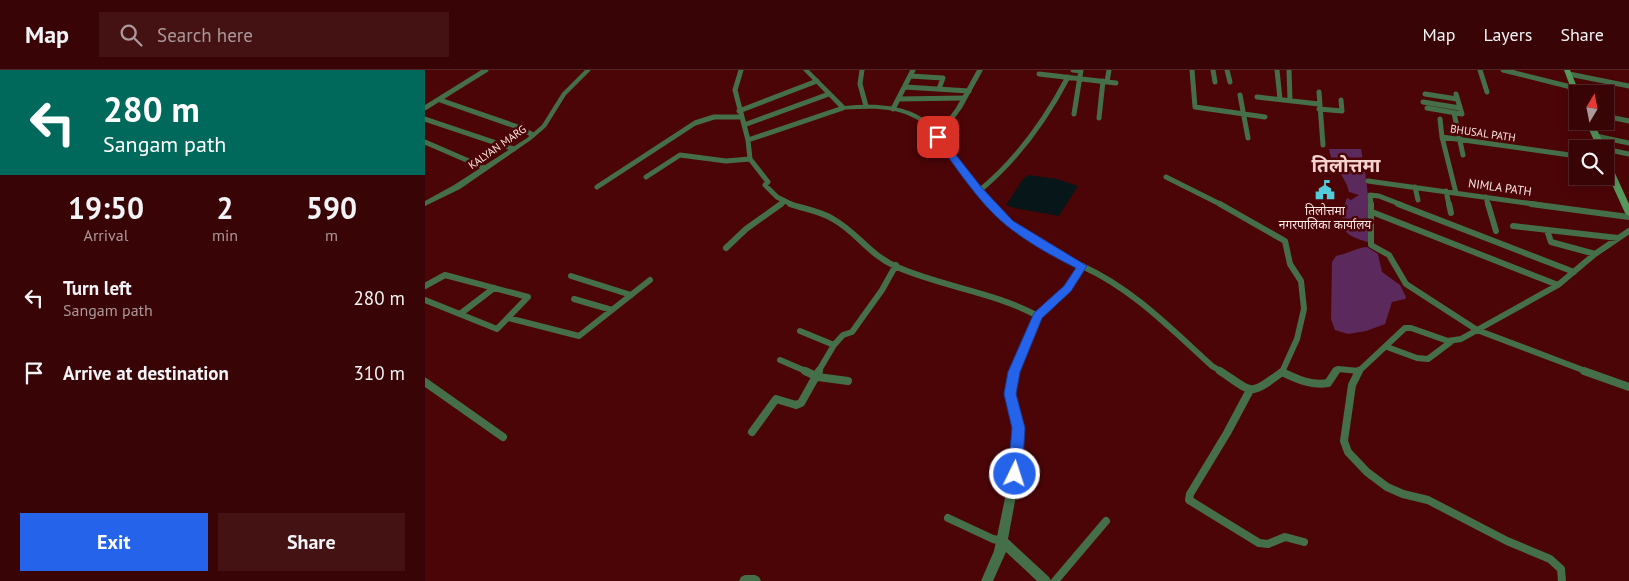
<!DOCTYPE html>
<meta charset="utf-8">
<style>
body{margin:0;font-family:"PT Sans","Noto Sans Devanagari",sans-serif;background:#441213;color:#f1f3f6;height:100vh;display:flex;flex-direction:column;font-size:19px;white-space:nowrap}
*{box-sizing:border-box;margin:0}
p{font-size:16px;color:#ab989a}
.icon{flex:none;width:28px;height:28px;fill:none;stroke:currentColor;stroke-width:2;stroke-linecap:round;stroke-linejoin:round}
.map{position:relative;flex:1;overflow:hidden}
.side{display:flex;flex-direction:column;background:#390405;width:425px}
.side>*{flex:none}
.top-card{background:#00695c;color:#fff;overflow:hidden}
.needle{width:32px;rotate:10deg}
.controls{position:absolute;left:1144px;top:15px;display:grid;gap:10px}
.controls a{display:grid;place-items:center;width:45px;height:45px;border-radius:0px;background:#390405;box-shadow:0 2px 12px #0003,0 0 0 1px #532527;font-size:25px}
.pin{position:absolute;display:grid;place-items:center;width:42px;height:42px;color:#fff;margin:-21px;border-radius:10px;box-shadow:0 2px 8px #0006}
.me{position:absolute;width:55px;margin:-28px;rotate:4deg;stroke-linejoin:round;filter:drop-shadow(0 0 4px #0008)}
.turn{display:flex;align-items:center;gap:18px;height:105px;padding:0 20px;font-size:22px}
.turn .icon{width:65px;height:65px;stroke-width:2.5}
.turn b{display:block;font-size:35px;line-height:42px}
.eta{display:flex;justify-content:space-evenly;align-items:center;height:85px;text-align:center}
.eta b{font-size:30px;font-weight:700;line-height:35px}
.button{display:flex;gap:10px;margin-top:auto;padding:10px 20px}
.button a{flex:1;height:58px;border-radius:0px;background:#2563eb;color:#fff;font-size:20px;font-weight:700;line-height:58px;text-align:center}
.button a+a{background:#441213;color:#f1f3f6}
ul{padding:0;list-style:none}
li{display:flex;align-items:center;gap:15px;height:75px;padding:0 20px}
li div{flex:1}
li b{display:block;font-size:19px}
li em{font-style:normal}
header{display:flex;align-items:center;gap:30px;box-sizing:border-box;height:70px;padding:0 25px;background:#390405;border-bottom:1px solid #532527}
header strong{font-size:24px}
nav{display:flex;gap:28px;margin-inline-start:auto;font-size:18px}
.search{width:350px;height:45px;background:#441213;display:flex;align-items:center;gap:12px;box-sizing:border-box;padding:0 18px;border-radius:0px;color:#ab989a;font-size:19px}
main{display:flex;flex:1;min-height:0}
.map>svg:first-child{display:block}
.green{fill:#5c295d}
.water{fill:#071618}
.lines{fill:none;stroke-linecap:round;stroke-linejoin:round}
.minor-far2{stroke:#456f49;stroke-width:5}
.minor-far1{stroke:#456f49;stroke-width:6}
.minor{stroke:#456f49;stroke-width:8}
.tertiary{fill:#456f49;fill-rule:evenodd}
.secondary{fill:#54985b;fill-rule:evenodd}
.route{fill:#2563eb;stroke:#184099}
.labels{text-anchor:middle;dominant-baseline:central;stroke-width:5;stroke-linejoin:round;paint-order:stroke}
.far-street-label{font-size:11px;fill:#f9e7e4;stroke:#4c0507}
.street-label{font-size:12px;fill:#f9e7e4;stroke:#4c0507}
.poi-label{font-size:12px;fill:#f9e7e4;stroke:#4c0507}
.far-town-label{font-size:19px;font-weight:bold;fill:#f6d3ce;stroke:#4c0507}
</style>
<header>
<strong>Map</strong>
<div class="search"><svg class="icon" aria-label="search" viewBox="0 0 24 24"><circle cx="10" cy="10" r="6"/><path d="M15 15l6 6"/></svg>Search here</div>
<nav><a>Map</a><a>Layers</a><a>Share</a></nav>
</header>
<main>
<section class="side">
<div class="top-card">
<div class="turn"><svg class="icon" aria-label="left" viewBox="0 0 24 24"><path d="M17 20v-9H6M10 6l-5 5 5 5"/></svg><div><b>280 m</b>Sangam path</div></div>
</div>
<div class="eta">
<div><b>19:50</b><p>Arrival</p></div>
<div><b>2</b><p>min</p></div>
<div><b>590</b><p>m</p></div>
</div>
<ul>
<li><svg class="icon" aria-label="left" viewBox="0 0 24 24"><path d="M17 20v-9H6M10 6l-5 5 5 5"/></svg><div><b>Turn left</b><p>Sangam path</p></div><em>280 m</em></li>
<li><svg class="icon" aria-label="arrive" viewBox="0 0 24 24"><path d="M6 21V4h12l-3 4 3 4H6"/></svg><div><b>Arrive at destination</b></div><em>310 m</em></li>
</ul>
<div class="button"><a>Exit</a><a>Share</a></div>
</section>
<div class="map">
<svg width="1204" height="511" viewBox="0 0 1204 511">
<rect width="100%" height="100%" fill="#4c0507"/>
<path class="green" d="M904,79H936C942,110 946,141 943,172C913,164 913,154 922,128L926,130L934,125L924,122C921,106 906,96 904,79Z
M942,177L953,184L957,202L975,215L981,227L980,229L967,232L960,254L941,261L923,264L910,260L906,249L907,192L911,186C922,184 931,178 942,177Z"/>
<path class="water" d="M603,105L632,109L653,116L634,146L590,138L581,135L598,109Z"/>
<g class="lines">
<path class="minor-far2" d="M316,0L310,20L323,70L325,89L343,112L340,115L352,127L368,135
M437,0L435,14L441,36
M648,0L656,1
M767,0L770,37L840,47
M788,0L790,12
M802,0L805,12
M852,0L855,29
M864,0L865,30
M1055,0L1062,22
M1078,0L1150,18
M614,4L691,13
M1144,4L1204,16
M485,6L518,8L514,19
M682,12L684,0
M480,17L544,21
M894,22L898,75
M1000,24L1032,29
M815,25L823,68
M832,27L894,34
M474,29L539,28
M15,30L93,57L108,65
M998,32L1035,38
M0,38L61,0
M1002,38L1037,44L1031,24
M468,39L488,0
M894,39L917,41L916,30
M314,41L392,11
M1029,43L1038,85
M649,44L656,0
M1180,46L1204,51
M674,48L678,11
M0,49L89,79
M1015,49L1017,67
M319,55L404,24
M1171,66L1204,73
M323,70L418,38
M0,72L60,98
M1180,79L1204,84
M221,107L255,85L301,91L325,89
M741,107L797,135
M943,111L1116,135
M172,117L270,53L289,47H316
M990,117L993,130
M554,121C593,89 620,51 643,7
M1021,121L1024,135
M1031,123L1017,67L1152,86
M1061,127L1063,135
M355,135L360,131
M946,135L945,125L954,126L977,135"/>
<path class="minor-far1" d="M365,134C379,139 395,141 408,149C433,163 443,184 472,197C518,217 569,222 613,246
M795,134L860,171L865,194L876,211L879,239L872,269L857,302
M946,134V175L964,185L981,214L1052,260L1163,302
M973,134L1149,202
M1024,134L1026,143
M1063,134L1071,161
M1106,134L1204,147
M947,142L1133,215
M1088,156L1193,168
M1122,160L1126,172L1170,184
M301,178L321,159L356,134
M657,196C708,219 746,259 787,296L797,302
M146,206L206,225
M0,216L20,205L103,227L72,259L0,230
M149,229L187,240
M35,244L69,218
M83,248L154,266L225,210
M375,261L409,275
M962,277L992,288L1003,289L1027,271
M355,290L383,302
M393,302L409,275L418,265L427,262L457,220L471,195
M911,302L913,299L934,301
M933,302L980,258H986L1023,271L1036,269L1133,215L1170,184L1204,161"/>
<path class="minor" d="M380,301L393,307L423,311
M795,301C829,323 823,327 857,302C872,309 886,316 903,313L911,301
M934,301L927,315L919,371L923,382L942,402L962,417L978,424L1003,430L1082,471L1125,489L1136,499L1137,511
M1159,301L1204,317
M0,312L78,367
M825,320L802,363L765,424L764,430L834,473L843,474L860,467L879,472
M327,362L351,329L371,335L376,333L394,301
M523,448L568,469L577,471
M630,511L681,451"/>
<path class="tertiary" d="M160,0H166L141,25L121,57L106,70L35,119L0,136V131L29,115L102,68L117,55L137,23Z
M378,0H384L420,36C453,33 491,34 513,62L531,38L552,0H558L537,38L516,67C538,96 559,127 586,150C608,169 634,181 660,194L661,196L646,221L617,248L594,302L590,324L598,357L595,404L583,469L624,507L626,511H612L581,482L568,511H556L569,481L585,404L588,357L580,324L584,302L610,244L640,217L652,197C620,181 588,164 564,137C547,118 532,97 517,77C508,65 501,53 487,47C471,39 452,38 435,39C428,39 422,40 416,39Z
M320,505H330L334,507L336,511H314L316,507Z"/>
<path class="secondary" d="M1139,0H1145L1155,24H1152V26L1148,24Z
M1160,51H1168L1181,79L1180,80V79H1173Z
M1180,88L1184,90L1204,134V146L1200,143L1180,99Z"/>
</g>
<path class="route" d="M513,65L516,66L557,118L588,151L662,196L646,221L617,248L595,302L591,324L600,358L597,404L595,408L590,410L585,408L583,404L587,358L579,324L583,302L609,243L639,216L651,198C627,186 602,172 581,155C553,132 532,98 510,69L509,67Z"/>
<defs>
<symbol id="civic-bare" viewBox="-9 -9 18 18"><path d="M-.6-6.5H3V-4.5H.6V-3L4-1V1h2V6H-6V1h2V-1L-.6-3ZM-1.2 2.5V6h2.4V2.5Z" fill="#52cbda" stroke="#4c0507" stroke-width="2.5" paint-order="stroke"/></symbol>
</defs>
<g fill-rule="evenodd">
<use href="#civic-bare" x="886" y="106" width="28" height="28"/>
</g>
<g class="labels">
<g class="far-street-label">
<text transform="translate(1058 63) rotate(8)">BHUSAL PATH</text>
<text transform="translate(72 77) rotate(-35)">KALYAN MARG</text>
</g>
<g class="street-label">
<text transform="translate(1075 117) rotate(8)">NIMLA PATH</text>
</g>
<g class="poi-label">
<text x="900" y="140">तिलोत्तमा<tspan x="900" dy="14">नगरपालिका कार्यालय</tspan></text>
</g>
<g class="far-town-label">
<text x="921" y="95">तिलोत्तमा</text>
</g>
</g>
</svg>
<div class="controls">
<a><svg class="needle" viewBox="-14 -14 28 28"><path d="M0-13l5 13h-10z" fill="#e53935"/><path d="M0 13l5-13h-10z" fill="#ab989a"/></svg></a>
<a><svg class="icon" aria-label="search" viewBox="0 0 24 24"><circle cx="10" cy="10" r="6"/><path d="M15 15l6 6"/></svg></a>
</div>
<div class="pin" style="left:513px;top:67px;background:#d93025"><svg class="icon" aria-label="arrive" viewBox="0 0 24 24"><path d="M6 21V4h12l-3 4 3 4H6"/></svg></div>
<svg class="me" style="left:590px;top:404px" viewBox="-20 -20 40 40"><circle r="17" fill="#2563eb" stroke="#fff" stroke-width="3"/><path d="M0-11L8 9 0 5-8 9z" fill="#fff"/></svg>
</div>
</main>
